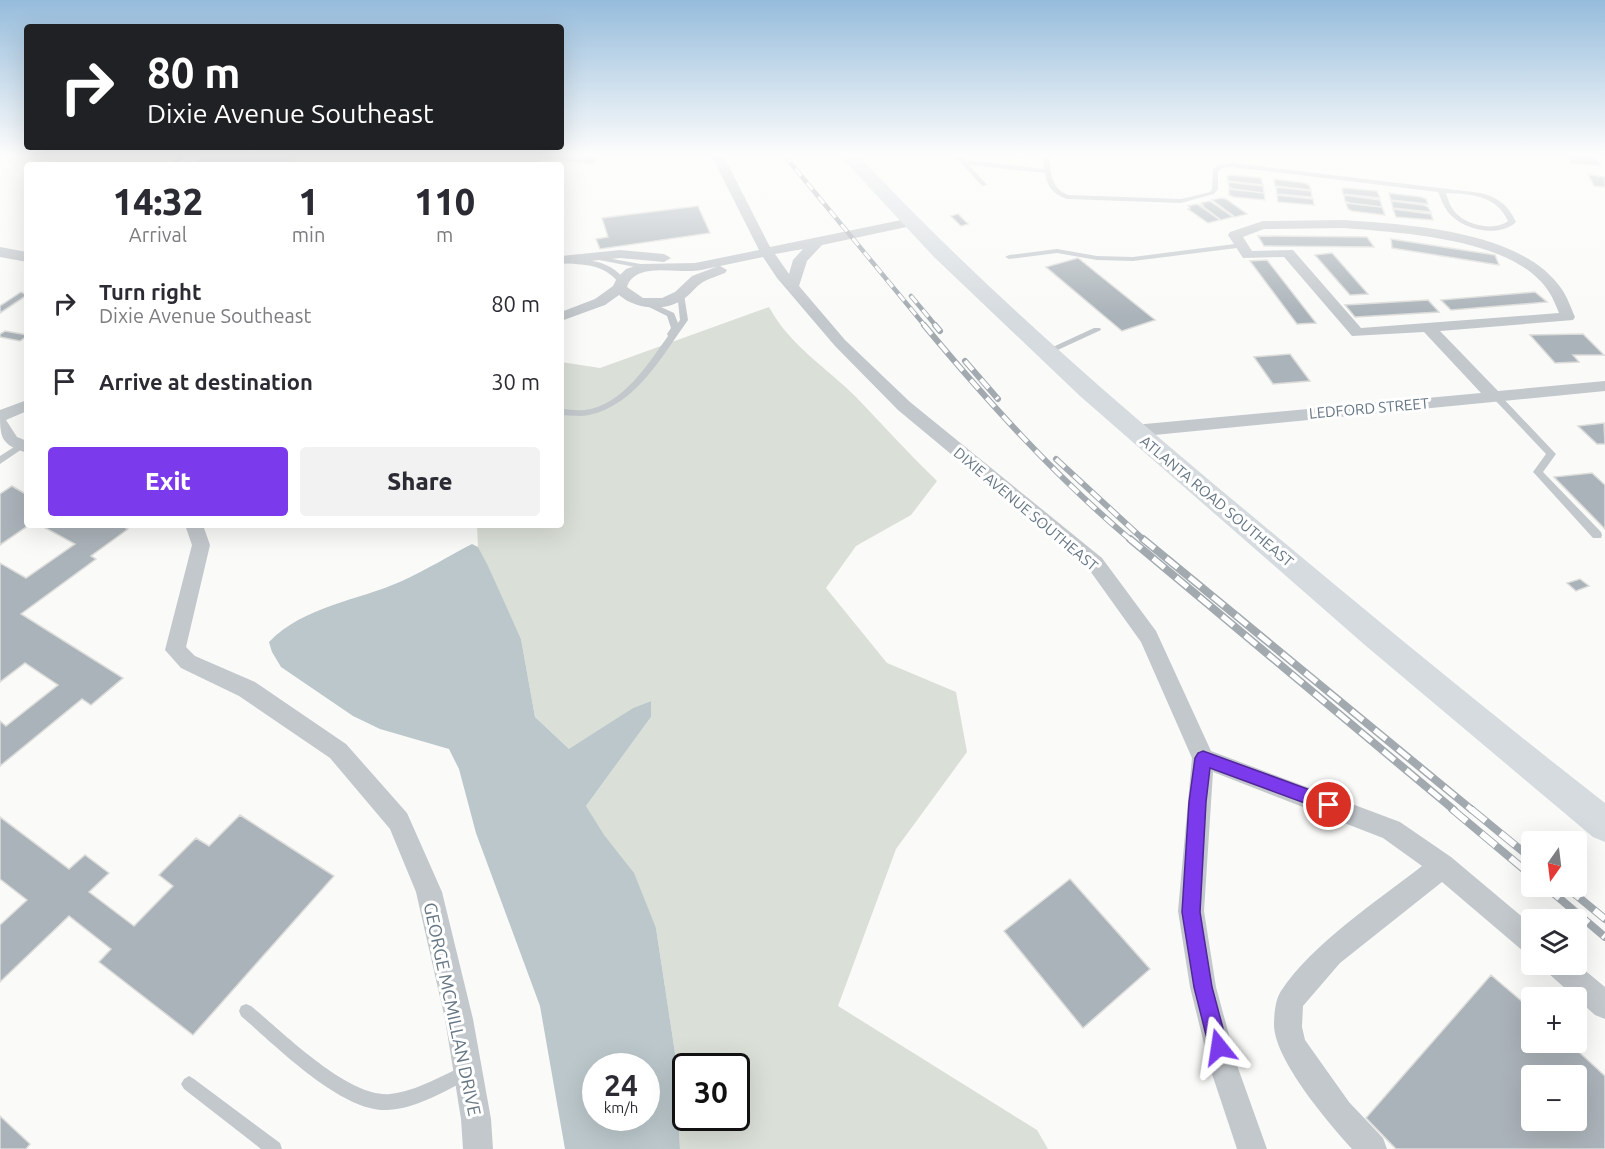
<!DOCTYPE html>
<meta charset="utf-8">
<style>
body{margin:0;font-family:Ubuntu,sans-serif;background:#f2f2f3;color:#2b2b33;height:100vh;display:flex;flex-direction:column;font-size:22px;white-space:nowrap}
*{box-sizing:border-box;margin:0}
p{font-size:20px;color:#7c7c81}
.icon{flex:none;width:33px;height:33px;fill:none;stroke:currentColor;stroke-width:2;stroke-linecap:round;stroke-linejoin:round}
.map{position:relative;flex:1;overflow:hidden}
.panel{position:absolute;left:24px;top:162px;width:540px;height:366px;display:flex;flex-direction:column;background:#fff;border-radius:6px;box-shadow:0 6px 24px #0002}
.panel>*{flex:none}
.guide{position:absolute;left:24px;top:24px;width:540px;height:126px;border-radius:6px;box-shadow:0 6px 24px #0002;background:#202124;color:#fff;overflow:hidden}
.needle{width:39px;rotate:194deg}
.buttons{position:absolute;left:1521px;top:831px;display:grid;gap:12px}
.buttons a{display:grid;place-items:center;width:66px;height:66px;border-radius:6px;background:#fff;box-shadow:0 6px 24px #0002;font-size:30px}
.speed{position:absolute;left:582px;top:1053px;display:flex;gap:12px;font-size:30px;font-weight:700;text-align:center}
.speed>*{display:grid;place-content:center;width:78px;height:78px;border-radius:50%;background:#fff;box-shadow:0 6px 24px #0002;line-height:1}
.speed small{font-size:15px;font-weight:400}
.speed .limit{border:3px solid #111;border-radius:9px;background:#fff;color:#111}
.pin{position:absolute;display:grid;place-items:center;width:51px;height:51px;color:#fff;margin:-26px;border:3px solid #fff;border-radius:50%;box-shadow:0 2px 6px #0007}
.me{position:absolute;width:66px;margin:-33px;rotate:345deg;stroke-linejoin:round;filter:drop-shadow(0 0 4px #0008)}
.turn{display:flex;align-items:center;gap:21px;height:126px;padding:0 24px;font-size:27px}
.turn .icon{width:78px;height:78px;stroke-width:2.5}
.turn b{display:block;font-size:42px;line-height:51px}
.eta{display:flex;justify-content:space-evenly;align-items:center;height:102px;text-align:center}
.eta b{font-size:36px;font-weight:800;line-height:42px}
.action{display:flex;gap:12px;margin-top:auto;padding:12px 24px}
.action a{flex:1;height:69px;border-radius:6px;background:#7c3aed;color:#fff;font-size:24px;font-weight:800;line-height:69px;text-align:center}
.action a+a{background:#f2f2f3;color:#2b2b33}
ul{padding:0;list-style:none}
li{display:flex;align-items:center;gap:18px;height:78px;padding:0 24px}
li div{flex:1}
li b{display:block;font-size:22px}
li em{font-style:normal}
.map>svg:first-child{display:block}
.green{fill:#dadfd7;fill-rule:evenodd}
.water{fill:#bbc7cb;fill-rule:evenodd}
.building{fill:#aab3b9;stroke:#dcdcda;stroke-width:1.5;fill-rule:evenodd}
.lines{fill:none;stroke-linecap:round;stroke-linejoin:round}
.service{fill:#c3c8cc;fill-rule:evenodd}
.minor{fill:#c3c8cc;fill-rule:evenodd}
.tertiary{fill:#c3c8cc;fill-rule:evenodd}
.secondary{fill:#d6dbdf;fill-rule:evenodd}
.rail-far3-casing{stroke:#a2aab0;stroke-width:4.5}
.rail-far2-casing{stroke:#a2aab0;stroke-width:6}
.rail-far1-casing{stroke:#a2aab0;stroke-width:8}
.rail-casing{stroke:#a2aab0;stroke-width:8}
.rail-far3{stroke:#fff;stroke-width:3;stroke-dasharray:9;stroke-linecap:butt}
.rail-far2{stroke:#fff;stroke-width:4;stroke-dasharray:12;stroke-linecap:butt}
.rail-far1{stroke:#fff;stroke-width:5;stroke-dasharray:15;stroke-linecap:butt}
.rail{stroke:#fff;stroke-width:6;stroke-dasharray:19;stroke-linecap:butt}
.route{fill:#7c3aed;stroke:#51269a;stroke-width:1.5}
.labels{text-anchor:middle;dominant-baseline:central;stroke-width:6;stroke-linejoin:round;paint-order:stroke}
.street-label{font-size:15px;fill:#657683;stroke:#fff}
.near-street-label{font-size:18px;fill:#657683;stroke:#fff}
</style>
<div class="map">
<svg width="1605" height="1149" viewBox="0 0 1605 1149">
<rect width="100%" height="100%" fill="#fafaf8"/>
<path class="green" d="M769,307C790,346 826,367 856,397C883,425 909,454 937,481L911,515L856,546L826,588L887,663L956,692L967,752L896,849L838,1006L1037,1130L1048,1149H680L675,1053L656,928L586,806L651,717V701L633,708L570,750L535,717L521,639L478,547L477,525H561V362L600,368ZM686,1066H736V1118H686Z"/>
<path class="water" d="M472,544L478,547L488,566L521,639L535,717L569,749L633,708L651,701V717L586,806L604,835L634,873L656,928L675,1053L680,1149H565L540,1006L476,833L459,769L449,749L380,729L353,716L281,667L272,652L269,642C304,606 357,601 402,581C426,570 449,556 472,544ZM596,1066H646V1118H596Z"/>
<path class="building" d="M206,155H291L296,157L293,160L329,165H192Z
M523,155H601L593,164Z
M1574,155L1596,157L1601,166L1571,163L1568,157L1576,158Z
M1588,174L1605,177V187L1594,186Z
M1231,175L1261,178L1263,185L1228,181L1227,176Z
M1274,179L1305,183L1309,185L1311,190L1275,186Z
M1228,182L1263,186L1264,193L1233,189L1229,187Z
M1276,187L1311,191L1312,197L1277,194Z
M1345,188L1377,191L1380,198L1343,194L1342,189Z
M1229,189L1264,193L1265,200L1234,197L1229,195Z
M1389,193L1421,197L1426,199L1428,204L1391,200Z
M1277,195L1313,199L1314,205L1278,202Z
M1344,195L1380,200L1382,207L1350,203L1345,201Z
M1221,198L1226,199L1247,214L1235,217L1212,200Z
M1210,201L1233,217L1221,220L1201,205H1203L1201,203Z
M1391,201L1424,205L1428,207L1431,212L1393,208Z
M1346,203L1382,207L1385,215L1352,211L1348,209Z
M1197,204L1220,220L1208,223L1188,209L1190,208L1188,206Z
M698,206L710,233L600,249L596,239L608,237L602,218Z
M1393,209L1431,214L1433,220L1396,217Z
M958,214L968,224L961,226L951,216Z
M1258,236L1367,237L1374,247L1264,246Z
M1391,239L1495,255L1499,265L1392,248Z
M1332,253L1368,294L1350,295L1315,255Z
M1078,258L1155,320L1122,331L1046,267Z
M1267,260L1316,323L1297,324L1250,261Z
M21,292L27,295L0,313V306Z
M1535,292L1547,302L1451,310L1441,300Z
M1428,300L1439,312L1355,317L1345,305Z
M5,331L27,335V336L20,341L0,337V334Z
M1583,334L1604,355H1573L1579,362L1555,363L1530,335Z
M1290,354L1310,381L1273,384L1254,357Z
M1604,423L1605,444H1597L1578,426Z
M1592,473L1605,485V529L1554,477Z
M12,486L24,493L27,491V525H29L0,545V494Z
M40,525H121L128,529L91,556L96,559L21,614L123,678L91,705L82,699L0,766V721L6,726L58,685L25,663L0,682V563L26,578L75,544Z
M1580,579L1589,586L1576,591L1567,583Z
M240,815L334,876L193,1035L99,962L111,949L69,916L0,982V925L27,900L0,879V817L69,869L85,855L109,873L89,892L134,926L173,886L159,875L196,838L209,846Z
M1070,879L1150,969L1083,1028L1004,931Z
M1491,975L1532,1010V1042H1568L1605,1076V1149H1396L1366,1118ZM1532,1076H1576V1120H1532Z
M0,1116L30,1144L26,1149H0Z"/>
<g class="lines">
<path class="service" d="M181,155H188L175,165H168Z
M954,155H961L965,160L1044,169L1043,155H1049C1051,172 1050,188 1068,195L1181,199L1210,192L1212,189L1213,169L1218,165L1232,163L1481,193C1499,198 1508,205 1516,222C1500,237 1468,231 1453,217C1445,211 1442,201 1438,192L1232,167L1222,168L1218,171V189L1214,194L1181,203L1067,199C1053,194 1047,187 1045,173L969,165L987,185L982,186ZM1446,193C1471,194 1496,195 1508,221C1494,232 1465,225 1454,211C1450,206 1448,199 1446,193Z
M1242,243H1245V247L1133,261L1097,260L1057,253L1009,259L1005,257L1009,255L1057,249L1097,256L1133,257Z
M596,256L646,265L650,267L646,269L599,260L595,258Z
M561,259C587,260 608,258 626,281L619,283C603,263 584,265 561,263Z
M677,292H683L684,294L688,320C662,356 636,405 589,415C580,417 570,415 561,415V409C569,409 577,411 585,410C623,405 648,364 668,336L667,334L671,328L667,316L641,303L645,301H648L674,313L678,323L680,320Z
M1094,328H1100L1101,330L1049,354H1043L1042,352Z
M1496,393L1499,394L1554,452L1556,454L1543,472L1601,532L1602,535L1601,538H1593L1535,474L1533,472L1546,454L1493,398V394Z
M22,442L25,443L27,445L25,447L0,464V456Z
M246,1004L251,1006C283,1032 348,1098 390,1094C418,1091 442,1075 468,1064L473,1067L476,1072L473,1077C446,1090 417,1109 387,1110C341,1112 275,1045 241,1016L239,1011L241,1006Z
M189,1076L194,1079L280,1143L282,1149H261L184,1089L181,1084L184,1079Z"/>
<path class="minor" d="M711,155H723L770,247L911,218L916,219L918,222L916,225L822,245L807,261L799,286L845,340L910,402L1102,558L1156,631L1211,751L1400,822L1451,857L1532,925V955L1523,951L1442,882L1340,963L1303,1006L1302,1027L1305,1040L1349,1102L1383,1138L1387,1149H1352C1328,1122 1276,1062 1274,1026C1274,1016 1275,1000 1281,991C1312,944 1377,901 1422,866L1383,838L1213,772L1204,911L1216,987L1238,1068L1267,1149H1237L1210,1068L1190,987L1178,911L1192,758L1141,642L1088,568L898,410L835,346L777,278L763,257L720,266L727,270L725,273C718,276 710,278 703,282C696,286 692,293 685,298C667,312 636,310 619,295L605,305L561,321V312L595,299L613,286L617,278L626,269L641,264L695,263L759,250ZM803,249L793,260L789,274L775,254ZM716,267L692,276L675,292L662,298H643L627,287C634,263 673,272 692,271C700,271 708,268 716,267Z
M1344,220C1409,225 1520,230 1561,288C1567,296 1571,308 1575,317L1573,320L1440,331L1498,391L1605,381V391L1134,437L1128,435L1126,431L1128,427L1134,425L1481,393L1424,332L1352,336L1284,257L1243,258L1228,235L1230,232L1263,221ZM1344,228C1402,233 1515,238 1549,292C1553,298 1556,306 1559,313L1361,328L1293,250L1252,251L1243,237L1264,229Z
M620,250L664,254L671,258L664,262L620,258L561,264V256Z
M27,400V411L6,420L17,437L27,441V453C0,444 0,438 0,410Z
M185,525H203L210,545L186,647L195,656L255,682L346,744L407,813L442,892L473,1019L491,1119L493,1149H463L461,1119L445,1019L416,892L390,829L330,758L239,696L181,668L165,650L192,545Z
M1576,963L1605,987V1019L1595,1015L1548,973L1544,964Z"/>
<path class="tertiary" d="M0,247L27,252V262L0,257Z"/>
<path class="secondary" d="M839,155H858C985,291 1126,411 1269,530C1380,623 1491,714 1605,803V842L1593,837L1366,646L1080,396L934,257Z"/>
<defs>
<path id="rail-far3" d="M784,155L925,326
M911,296L936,326"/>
<path id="rail-far2" d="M924,325C988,402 1055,476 1132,541
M935,325L940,331
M965,361L998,399
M1056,459L1145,541"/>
<path id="rail-far1" d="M1130,539L1454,810
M1143,539L1472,810"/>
<path id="rail" d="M1452,809L1532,876
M1471,809L1532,859
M1545,886L1605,937
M1565,886L1605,919"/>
</defs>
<use href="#rail-far3" class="rail-far3-casing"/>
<use href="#rail-far2" class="rail-far2-casing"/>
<use href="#rail-far1" class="rail-far1-casing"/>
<use href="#rail" class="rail-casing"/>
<use href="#rail-far3" class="rail-far3"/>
<use href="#rail-far2" class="rail-far2"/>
<use href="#rail-far1" class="rail-far1"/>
<use href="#rail" class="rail"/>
</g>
<linearGradient id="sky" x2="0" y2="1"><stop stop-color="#96bcdc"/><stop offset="0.49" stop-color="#fdfdfc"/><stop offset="1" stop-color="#fdfdfc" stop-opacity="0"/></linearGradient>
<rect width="1605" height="316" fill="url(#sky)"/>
<path class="route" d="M1203,751L1335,799L1337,805L1335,810L1329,812L1210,768L1206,802L1200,912L1212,987L1228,1047L1226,1054L1219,1057L1212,1054L1209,1047L1194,987L1182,912L1189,802L1195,758L1198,753Z"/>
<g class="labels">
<g class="street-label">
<text transform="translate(1369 408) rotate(-5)">LEDFORD STREET</text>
<text transform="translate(1217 501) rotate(40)">ATLANTA ROAD SOUTHEAST</text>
<text transform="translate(1026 509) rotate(40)">DIXIE AVENUE SOUTHEAST</text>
</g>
<g class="near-street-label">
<text transform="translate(453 1009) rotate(78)">GEORGE MCMILLAN DRIVE</text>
</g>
</g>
</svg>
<div class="buttons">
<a><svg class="needle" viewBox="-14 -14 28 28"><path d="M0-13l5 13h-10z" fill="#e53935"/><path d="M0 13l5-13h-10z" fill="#7c7c81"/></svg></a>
<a><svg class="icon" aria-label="layers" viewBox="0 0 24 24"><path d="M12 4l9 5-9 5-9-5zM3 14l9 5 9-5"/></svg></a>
<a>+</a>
<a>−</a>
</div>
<div class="speed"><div>24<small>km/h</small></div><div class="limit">30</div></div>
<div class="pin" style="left:1329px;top:805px;background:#d93025"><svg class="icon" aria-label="arrive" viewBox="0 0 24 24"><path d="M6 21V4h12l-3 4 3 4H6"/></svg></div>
<svg class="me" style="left:1219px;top:1047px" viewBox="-20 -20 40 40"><path d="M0-17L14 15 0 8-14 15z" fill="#7c3aed" stroke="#fff" stroke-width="4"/></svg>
<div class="guide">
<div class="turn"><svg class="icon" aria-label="right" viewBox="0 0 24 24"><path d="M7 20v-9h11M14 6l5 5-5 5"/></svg><div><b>80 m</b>Dixie Avenue Southeast</div></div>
</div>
<section class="panel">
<div class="eta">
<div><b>14:32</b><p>Arrival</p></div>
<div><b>1</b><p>min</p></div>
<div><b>110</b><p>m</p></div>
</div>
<ul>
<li><svg class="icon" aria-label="right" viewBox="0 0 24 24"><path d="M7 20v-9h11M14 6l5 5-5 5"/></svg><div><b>Turn right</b><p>Dixie Avenue Southeast</p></div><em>80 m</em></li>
<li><svg class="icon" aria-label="arrive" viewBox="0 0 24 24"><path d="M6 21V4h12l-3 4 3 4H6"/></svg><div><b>Arrive at destination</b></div><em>30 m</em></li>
</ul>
<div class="action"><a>Exit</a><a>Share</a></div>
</section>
</div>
